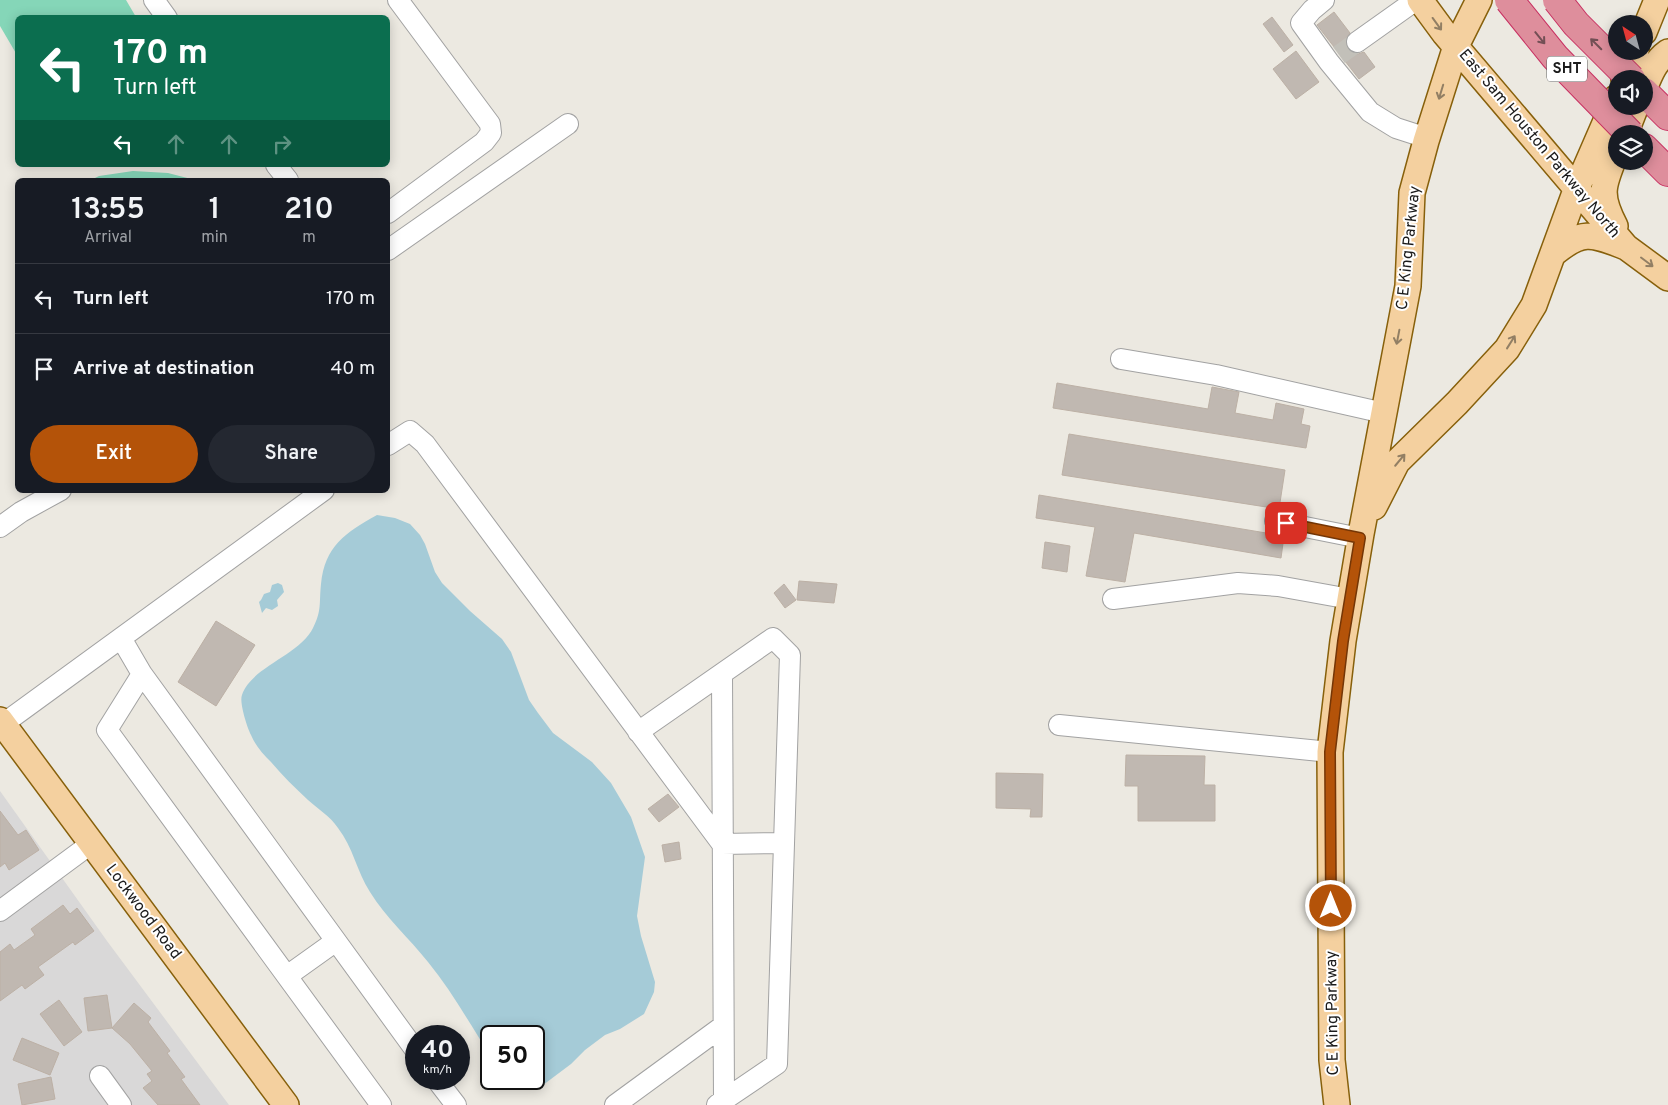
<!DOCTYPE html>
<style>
body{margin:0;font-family:Overpass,sans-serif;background:#242831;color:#f1f3f6;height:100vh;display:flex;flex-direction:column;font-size:19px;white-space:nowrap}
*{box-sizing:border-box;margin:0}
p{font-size:16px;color:#9ea1a6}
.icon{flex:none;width:28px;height:28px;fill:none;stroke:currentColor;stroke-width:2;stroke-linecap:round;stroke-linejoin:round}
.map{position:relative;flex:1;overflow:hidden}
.side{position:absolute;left:15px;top:178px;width:375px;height:315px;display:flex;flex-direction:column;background:#171b24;border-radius:8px;box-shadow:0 2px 12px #0003}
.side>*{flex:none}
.guide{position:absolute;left:15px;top:15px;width:375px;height:152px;border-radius:8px;box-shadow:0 2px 12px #0003;background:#0b6e4f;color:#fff;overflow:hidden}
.needle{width:32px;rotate:324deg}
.tools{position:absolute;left:1608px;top:15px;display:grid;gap:10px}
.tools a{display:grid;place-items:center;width:45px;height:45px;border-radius:50%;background:#171b24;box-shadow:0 2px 12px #0003;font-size:25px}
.speed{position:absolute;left:405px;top:1025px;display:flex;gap:10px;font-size:25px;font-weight:700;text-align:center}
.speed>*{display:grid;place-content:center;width:65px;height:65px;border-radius:50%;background:#171b24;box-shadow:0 2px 12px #0003;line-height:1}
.speed small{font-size:12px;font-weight:400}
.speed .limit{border:2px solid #111;border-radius:8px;background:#fff;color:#111}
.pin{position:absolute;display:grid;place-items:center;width:42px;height:42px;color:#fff;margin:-21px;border-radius:10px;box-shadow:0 2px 8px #0006}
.me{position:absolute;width:55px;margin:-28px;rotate:0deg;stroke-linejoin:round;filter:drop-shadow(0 0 4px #0008)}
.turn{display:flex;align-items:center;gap:18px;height:105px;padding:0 15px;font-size:22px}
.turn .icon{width:65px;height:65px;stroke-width:2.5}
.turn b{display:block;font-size:35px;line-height:42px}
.lanes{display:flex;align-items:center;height:48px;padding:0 15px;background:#0003;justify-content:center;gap:25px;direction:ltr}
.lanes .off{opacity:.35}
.eta{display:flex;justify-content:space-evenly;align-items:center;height:85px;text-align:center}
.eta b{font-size:30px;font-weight:600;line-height:35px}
.action{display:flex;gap:10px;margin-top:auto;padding:10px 15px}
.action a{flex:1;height:58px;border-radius:30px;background:#b45309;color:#fff;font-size:20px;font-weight:600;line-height:58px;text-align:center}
.action a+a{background:#242831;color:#f1f3f6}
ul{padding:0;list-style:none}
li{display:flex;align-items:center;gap:15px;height:70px;padding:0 15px;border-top:1px solid #363941}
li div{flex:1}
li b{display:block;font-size:19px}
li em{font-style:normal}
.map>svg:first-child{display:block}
.residential{fill:#d9d8d8}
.pitch{fill:#85d6b8}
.water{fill:#a5cbd7}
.building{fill:#c0b8b1;stroke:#bcb0a5}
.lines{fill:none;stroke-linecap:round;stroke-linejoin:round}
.minor-tunnel{stroke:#c2c0b9;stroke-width:20;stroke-dasharray:20 10;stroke-linecap:butt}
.minor-casing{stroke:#a2a2a2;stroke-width:22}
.major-casing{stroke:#87600b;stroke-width:28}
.highway-casing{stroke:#c83162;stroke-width:30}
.minor{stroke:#fff;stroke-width:20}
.major{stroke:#f4d09f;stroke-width:25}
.highway{stroke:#de8e9c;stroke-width:28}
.highway-bridge-casing{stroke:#c83162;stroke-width:30;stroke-linecap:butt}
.highway-bridge{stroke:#de8e9c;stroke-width:28}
.oneway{stroke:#927f64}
.oneway2{stroke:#734f55}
.route-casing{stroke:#753606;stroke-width:12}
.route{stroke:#b45309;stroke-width:9}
.labels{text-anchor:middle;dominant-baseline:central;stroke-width:4;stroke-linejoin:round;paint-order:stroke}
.shield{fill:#fff;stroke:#5f5f5f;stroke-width:1}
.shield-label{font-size:15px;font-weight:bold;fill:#1b1b1b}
.street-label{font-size:16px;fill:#1b1b1b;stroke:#fff}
</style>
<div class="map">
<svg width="1668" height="1105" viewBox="0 0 1668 1105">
<rect width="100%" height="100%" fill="#ece9e1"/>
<path class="residential" d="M0,791L107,941L229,1105H0Z"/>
<path class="pitch" d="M0,0H126L136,17L18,18L17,55L0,26Z
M133,171L168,173L195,180H91L99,176Z"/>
<path class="water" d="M377,515L395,518L410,524L420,535L425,544L435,572L442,583L470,611L502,639L511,652L529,700L538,713L553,733L592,762L611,783L631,817L645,857L637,916L641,936L655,982L654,992L644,1014L620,1029L605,1035L585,1050L571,1064L543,1085L526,1084L512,1079H534V1036H491V1056C470,1025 452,991 428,962C409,938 386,918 370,892C357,872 353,847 338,828C330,816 318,809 308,800C295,788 282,775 271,762C263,754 255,745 251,735C247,727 239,702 242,695C251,667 300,655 313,628C322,610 319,603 321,584C325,546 345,533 377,515Z
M278,583L282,585L284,592L277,600L278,606L272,610L266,608L262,613L259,602L261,600L264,594L270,592L272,585Z"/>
<path class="building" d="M1334,12L1350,33L1346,38L1345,43L1348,49L1353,53L1358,54L1364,52L1375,67L1359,79L1317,25Z
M1272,17L1293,45L1284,52L1263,24Z
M1296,51L1319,82L1296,99L1273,69Z
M1057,383L1208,409L1212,387L1239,392L1235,413L1273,420L1276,403L1304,409L1301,424L1310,426L1306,448L1053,408Z
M1069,434L1285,470L1279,509L1062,475Z
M1039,495L1284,536L1281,558L1134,533L1125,582L1086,576L1095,527L1036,518Z
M1045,542L1070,546L1067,572L1042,568Z
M799,581L837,584L834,603L797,600Z
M784,584L796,600L785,608L774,593Z
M216,621L255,645L216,706L178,682Z
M1126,755L1205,756L1204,785H1215V821H1138V786H1125Z
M996,773L1043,774L1042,817H1030L1031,809L996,808Z
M668,794L679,807L659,822L648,809Z
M0,811L18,835L26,830L39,850L9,870L5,863L0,867Z
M679,842L681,859L665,862L662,845Z
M63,905L70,914L77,908L94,931L75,945L73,942L38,967L44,975L25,989L22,985L0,1001V952L10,944L14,950L35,935L31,929Z
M107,995L112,1028L88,1031L84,998Z
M59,1000L82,1032L64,1046L40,1014Z
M134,1003L151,1018L148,1022L170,1051L167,1053L185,1077L181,1079L200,1105H158L143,1088L152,1081L147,1074L152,1071L130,1044L112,1028Z
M22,1038L59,1053L50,1075L13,1060Z
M51,1077L55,1099L22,1105L18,1084Z"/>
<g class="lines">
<path class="minor-tunnel" d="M1339,55L1357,42"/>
<defs>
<path id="minor" d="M154,0L167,18
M1324,0L1312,10L1301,23L1329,62L1370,112L1396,128L1427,138
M1357,42L1416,0
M276,165L288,180
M388,213L484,142L491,133L490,124L398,0
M388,250L568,124
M1121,359L1216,375L1384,413
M388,445L410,431L425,444L722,844L784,843
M1275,521L1360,538
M0,527L21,512L61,490
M1113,599L1238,583L1278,586L1350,599
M121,638L142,674L107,730L381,1105
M142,674L416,1051
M3,724L324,490
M1059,725L1330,752
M638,732L773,638L790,655L777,1064L724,1100
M0,911L92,843
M287,976L336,941
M100,1076L121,1105
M436,1079L456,1105
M615,1105L723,1026
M717,1105L724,1100L722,674"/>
<path id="major" d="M1420,0L1445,34L1626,247L1668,278
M1644,32L1657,0
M1624,79L1636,51
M1644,89C1650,74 1655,61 1668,52
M1625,134L1636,106
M1615,226C1598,194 1603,185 1616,153
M1553,254C1583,229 1592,234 1626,247
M1374,507L1397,462L1457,403L1507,349L1534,305L1576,190L1616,98
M0,720L286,1105
M1337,1105L1332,1060L1330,752L1343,641L1361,534L1408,286L1412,193L1426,141L1456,46L1479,0"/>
<path id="highway" d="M1644,92L1668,116
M1644,148L1668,172"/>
</defs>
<use href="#minor" class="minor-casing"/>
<use href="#major" class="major-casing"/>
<use href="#highway" class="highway-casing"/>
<use href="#minor" class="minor"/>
<use href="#major" class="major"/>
<use href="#highway" class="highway"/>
<defs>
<path id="highway-bridge" d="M1509,0L1555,57L1630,134
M1557,0L1576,24L1631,79"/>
</defs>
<use href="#highway-bridge" class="highway-bridge-casing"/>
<use href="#highway-bridge" class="highway-bridge"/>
</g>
<defs><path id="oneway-shaft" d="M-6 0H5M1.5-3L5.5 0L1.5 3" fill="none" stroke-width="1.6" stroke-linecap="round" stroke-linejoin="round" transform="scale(1.25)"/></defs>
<g class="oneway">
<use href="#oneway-shaft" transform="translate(1437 24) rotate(54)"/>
<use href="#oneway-shaft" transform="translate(1441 92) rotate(107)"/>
<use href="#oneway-shaft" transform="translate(1647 262) rotate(37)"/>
<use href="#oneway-shaft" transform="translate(1398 337) rotate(101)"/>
<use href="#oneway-shaft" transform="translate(1511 342) rotate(-58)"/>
<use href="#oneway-shaft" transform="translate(1400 460) rotate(-50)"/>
</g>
<g class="oneway2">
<use href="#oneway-shaft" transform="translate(1540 38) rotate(51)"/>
<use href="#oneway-shaft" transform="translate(1596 44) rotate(-135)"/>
</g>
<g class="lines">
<defs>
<path id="route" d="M1286,523L1360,538L1343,641L1330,752L1331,906"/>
</defs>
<use href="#route" class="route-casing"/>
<use href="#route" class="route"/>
</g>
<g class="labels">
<rect class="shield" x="1547" y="56.5" width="40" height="25" rx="4"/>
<g class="shield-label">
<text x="1567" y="69">SHT</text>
</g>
<g class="street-label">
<text transform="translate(1539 144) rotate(50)">East Sam Houston Parkway North</text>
<text transform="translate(1409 248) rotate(-84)">C E King Parkway</text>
<text transform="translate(143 912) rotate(53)">Lockwood Road</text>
<text transform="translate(1333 1013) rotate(-91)">C E King Parkway</text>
</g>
</g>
</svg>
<div class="tools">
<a><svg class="needle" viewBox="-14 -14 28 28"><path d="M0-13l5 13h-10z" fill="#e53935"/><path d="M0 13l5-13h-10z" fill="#9ea1a6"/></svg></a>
<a><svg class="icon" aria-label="sound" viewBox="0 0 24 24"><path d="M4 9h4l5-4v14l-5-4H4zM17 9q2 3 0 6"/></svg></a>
<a><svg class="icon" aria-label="layers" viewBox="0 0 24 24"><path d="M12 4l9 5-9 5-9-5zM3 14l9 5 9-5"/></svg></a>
</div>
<div class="speed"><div>40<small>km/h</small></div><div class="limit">50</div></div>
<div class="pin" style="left:1286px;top:523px;background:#d93025"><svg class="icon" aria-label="arrive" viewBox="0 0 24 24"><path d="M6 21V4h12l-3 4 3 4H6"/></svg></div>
<svg class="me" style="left:1331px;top:906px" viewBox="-20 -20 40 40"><circle r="17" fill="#b45309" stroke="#fff" stroke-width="3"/><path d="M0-11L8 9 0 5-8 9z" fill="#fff"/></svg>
<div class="guide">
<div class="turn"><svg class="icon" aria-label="left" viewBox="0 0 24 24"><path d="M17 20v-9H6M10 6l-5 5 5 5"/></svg><div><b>170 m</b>Turn left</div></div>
<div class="lanes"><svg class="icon" aria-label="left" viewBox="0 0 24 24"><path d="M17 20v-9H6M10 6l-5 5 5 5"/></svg><svg class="icon off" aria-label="ahead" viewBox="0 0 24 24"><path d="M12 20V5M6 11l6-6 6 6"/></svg><svg class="icon off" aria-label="ahead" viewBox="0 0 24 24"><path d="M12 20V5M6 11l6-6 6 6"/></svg><svg class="icon off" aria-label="right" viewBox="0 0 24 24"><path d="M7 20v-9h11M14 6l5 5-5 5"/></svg></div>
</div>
<section class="side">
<div class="eta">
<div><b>13:55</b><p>Arrival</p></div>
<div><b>1</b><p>min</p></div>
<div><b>210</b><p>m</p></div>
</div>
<ul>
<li><svg class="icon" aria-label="left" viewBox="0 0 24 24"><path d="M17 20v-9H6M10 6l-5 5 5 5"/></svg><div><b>Turn left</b></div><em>170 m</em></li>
<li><svg class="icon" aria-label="arrive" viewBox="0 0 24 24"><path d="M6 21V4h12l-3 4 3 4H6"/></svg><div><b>Arrive at destination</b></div><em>40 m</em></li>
</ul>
<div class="action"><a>Exit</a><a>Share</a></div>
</section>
</div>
